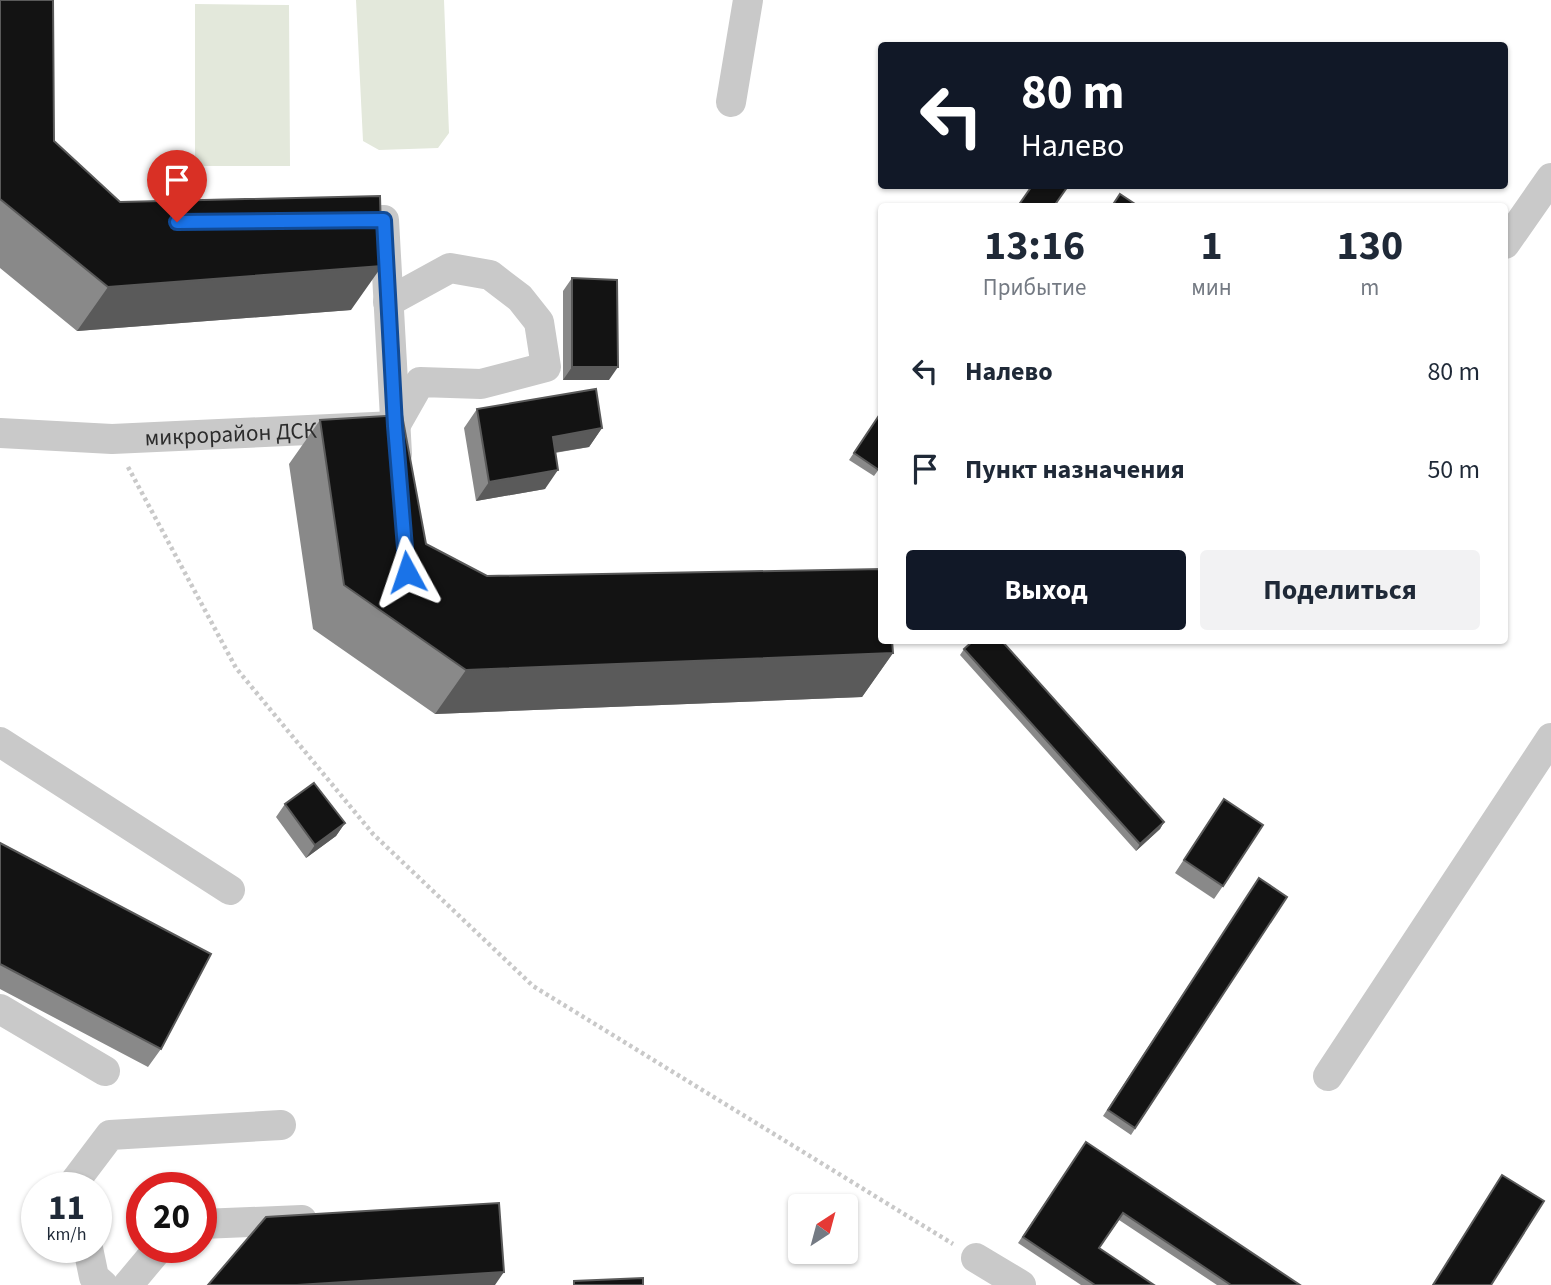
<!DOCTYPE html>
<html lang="ru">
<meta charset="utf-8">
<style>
body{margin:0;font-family:"Source Sans 3",sans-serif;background:#f2f2f3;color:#1f2937;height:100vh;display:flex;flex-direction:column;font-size:26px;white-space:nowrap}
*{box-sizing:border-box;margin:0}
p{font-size:23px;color:#747a83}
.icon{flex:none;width:38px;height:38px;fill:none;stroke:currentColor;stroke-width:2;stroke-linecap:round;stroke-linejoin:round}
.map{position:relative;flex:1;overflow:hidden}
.drawer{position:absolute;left:878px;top:203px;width:630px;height:441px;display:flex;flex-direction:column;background:#fff;border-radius:7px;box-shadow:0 2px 5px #0004}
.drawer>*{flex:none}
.guide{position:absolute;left:878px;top:42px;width:630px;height:147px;border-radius:7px;box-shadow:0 2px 5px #0004;background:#111827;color:#fff;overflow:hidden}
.needle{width:46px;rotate:36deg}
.fabs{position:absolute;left:788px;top:1194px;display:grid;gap:14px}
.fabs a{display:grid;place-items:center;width:70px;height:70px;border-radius:7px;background:#fff;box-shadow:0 2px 5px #0004;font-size:35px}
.speed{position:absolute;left:21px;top:1172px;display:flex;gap:14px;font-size:35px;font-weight:700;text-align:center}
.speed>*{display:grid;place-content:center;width:91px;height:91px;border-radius:50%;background:#fff;box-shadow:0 2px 5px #0004;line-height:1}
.speed small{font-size:18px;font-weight:400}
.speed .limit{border:10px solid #d22;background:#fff;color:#111}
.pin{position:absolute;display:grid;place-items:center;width:60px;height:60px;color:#fff;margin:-72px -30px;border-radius:50% 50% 50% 0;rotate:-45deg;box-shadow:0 0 7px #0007}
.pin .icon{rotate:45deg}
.me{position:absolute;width:77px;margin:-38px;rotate:355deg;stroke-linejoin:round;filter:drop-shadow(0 0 5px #0008)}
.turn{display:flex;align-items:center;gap:24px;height:147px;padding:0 28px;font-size:32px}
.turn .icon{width:91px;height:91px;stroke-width:2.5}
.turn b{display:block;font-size:49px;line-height:60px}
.eta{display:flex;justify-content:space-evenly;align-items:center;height:119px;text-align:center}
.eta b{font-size:42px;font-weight:700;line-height:49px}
.primary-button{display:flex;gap:14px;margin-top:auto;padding:14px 28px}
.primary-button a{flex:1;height:80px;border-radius:7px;background:#111827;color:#fff;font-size:28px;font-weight:700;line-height:80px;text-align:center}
.primary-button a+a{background:#f2f2f3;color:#1f2937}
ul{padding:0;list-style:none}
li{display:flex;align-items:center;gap:21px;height:98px;padding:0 28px}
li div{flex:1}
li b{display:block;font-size:26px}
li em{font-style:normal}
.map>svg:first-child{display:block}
.green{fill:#e3e8db}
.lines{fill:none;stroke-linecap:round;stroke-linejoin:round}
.path{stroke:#c9c9c9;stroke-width:4.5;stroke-dasharray:3.5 3.5;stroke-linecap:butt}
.minor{stroke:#c9c9c9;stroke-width:30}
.wall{fill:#898989}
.shaded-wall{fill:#5a5a5a}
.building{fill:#131313;stroke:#5a5a5a;stroke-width:2}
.route-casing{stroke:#114b97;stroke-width:18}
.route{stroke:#1a73e8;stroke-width:12}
.labels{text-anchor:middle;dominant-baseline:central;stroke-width:7;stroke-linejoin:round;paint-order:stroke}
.street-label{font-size:23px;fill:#2c2c2c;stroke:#fff}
</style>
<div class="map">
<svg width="1551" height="1285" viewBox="0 0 1551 1285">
<rect width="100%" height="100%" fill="#fff"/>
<path class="green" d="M356,0H444L449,133L438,148L379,150L363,141Z
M195,4L289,5L290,166H195Z"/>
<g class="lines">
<path class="path" d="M128,467L236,668L373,834L533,986L953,1244"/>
<g class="minor">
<path d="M731,102L748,0"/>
<path d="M343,221L384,220L397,454"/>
<path d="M1505,244L1551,178"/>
<path id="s1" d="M0,433L112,439L395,426L420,382L481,384L546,367L539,322L520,298L490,275L450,268L388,302"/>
<path d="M0,742L230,890"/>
<path d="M0,1009L105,1071"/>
<path d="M1328,1076L1551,738"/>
<path d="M74,1188L73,1184L110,1135L281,1125"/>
<path d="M201,1224L302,1220"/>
<path d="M88,1248L94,1277L103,1285"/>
<path d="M976,1258L1021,1285"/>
<path d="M128,1285L159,1248"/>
</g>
</g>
<path class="wall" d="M0,0L54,141L120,202L351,310L77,331L0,268Z
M572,278L609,380H563V291Z
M477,409L602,428L589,447L555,453L545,489L476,501L464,428Z
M882,411V465L874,476L849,460Z
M320,420L426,544L487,576L893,653L862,697L435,714L313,629L289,464Z
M964,649L1164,822L1160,829L1136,851L960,655Z
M285,804L345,823L336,836L306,858L276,817Z
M1215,812L1223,886L1214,899L1175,873Z
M0,843L161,1049L148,1067L0,989Z
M1259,878L1287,897L1131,1135L1103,1116Z
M1086,1142L1300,1285H1217L1119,1220L1099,1248L1154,1285H1081L1018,1243Z"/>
<path class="shaded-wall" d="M382,266L351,310L77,331L108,287Z
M572,367H618L609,380H563Z
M602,428L589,447L539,455L553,437Z
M558,470L545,489L476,501L489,482Z
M893,653L862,697L435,714L466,670Z
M1164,822L1160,829L1136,851L1140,844Z
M345,823L336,836L306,858L315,845Z
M504,1272L495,1285H297Z"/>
<path class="building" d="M0,0H53L54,141L120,202L380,196L382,266L108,287L0,199Z
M1032,186H1068L1054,206H1018Z
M1120,194L1138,206H1112Z
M572,278L617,280L618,367H572Z
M596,389L602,428L553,437L558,470L489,482L477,409Z
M882,411V465L879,470L854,453Z
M402,415L426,544L487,576L882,569V640H892L893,653L466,670L344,585L320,420Z
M974,640H1001L1164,822L1140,844L964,649Z
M314,783L345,823L315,845L285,804Z
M1224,799L1263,825L1223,886L1184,860Z
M0,843L211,954L161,1049L0,964Z
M1259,878L1287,897L1135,1128L1108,1110Z
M1086,1142L1300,1285H1231L1123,1213L1099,1248L1154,1285H1095L1023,1237Z
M1502,1175L1544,1201L1491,1285H1433Z
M499,1203L504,1272L297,1285H208L266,1217Z
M643,1278V1285H574V1281Z"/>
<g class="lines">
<defs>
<path id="route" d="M177,222L384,220L395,426L407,572"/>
</defs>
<use href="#route" class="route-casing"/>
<use href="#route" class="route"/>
</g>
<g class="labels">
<g class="street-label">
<text stroke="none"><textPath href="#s1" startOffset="231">микрорайон ДСК</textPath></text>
</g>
</g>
</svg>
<div class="fabs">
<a><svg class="needle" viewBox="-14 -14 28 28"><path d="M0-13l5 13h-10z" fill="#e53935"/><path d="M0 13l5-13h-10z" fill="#747a83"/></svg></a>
</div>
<div class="speed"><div>11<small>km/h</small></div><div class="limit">20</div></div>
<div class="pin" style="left:177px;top:222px;background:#d93025"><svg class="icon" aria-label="arrive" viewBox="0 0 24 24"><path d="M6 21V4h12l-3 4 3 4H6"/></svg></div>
<svg class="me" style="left:407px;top:572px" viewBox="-20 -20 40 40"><path d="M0-17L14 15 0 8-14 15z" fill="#1a73e8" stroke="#fff" stroke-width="4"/></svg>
<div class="guide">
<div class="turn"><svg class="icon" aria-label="left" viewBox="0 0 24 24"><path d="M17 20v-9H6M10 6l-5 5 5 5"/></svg><div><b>80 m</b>Налево</div></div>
</div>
<section class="drawer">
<div class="eta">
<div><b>13:16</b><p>Прибытие</p></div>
<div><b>1</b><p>мин</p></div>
<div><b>130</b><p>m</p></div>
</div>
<ul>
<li><svg class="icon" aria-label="left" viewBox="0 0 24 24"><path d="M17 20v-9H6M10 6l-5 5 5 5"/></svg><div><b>Налево</b></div><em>80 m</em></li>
<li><svg class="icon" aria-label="arrive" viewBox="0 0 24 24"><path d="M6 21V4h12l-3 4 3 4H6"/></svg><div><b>Пункт назначения</b></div><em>50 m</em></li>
</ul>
<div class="primary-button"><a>Выход</a><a>Поделиться</a></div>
</section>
</div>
